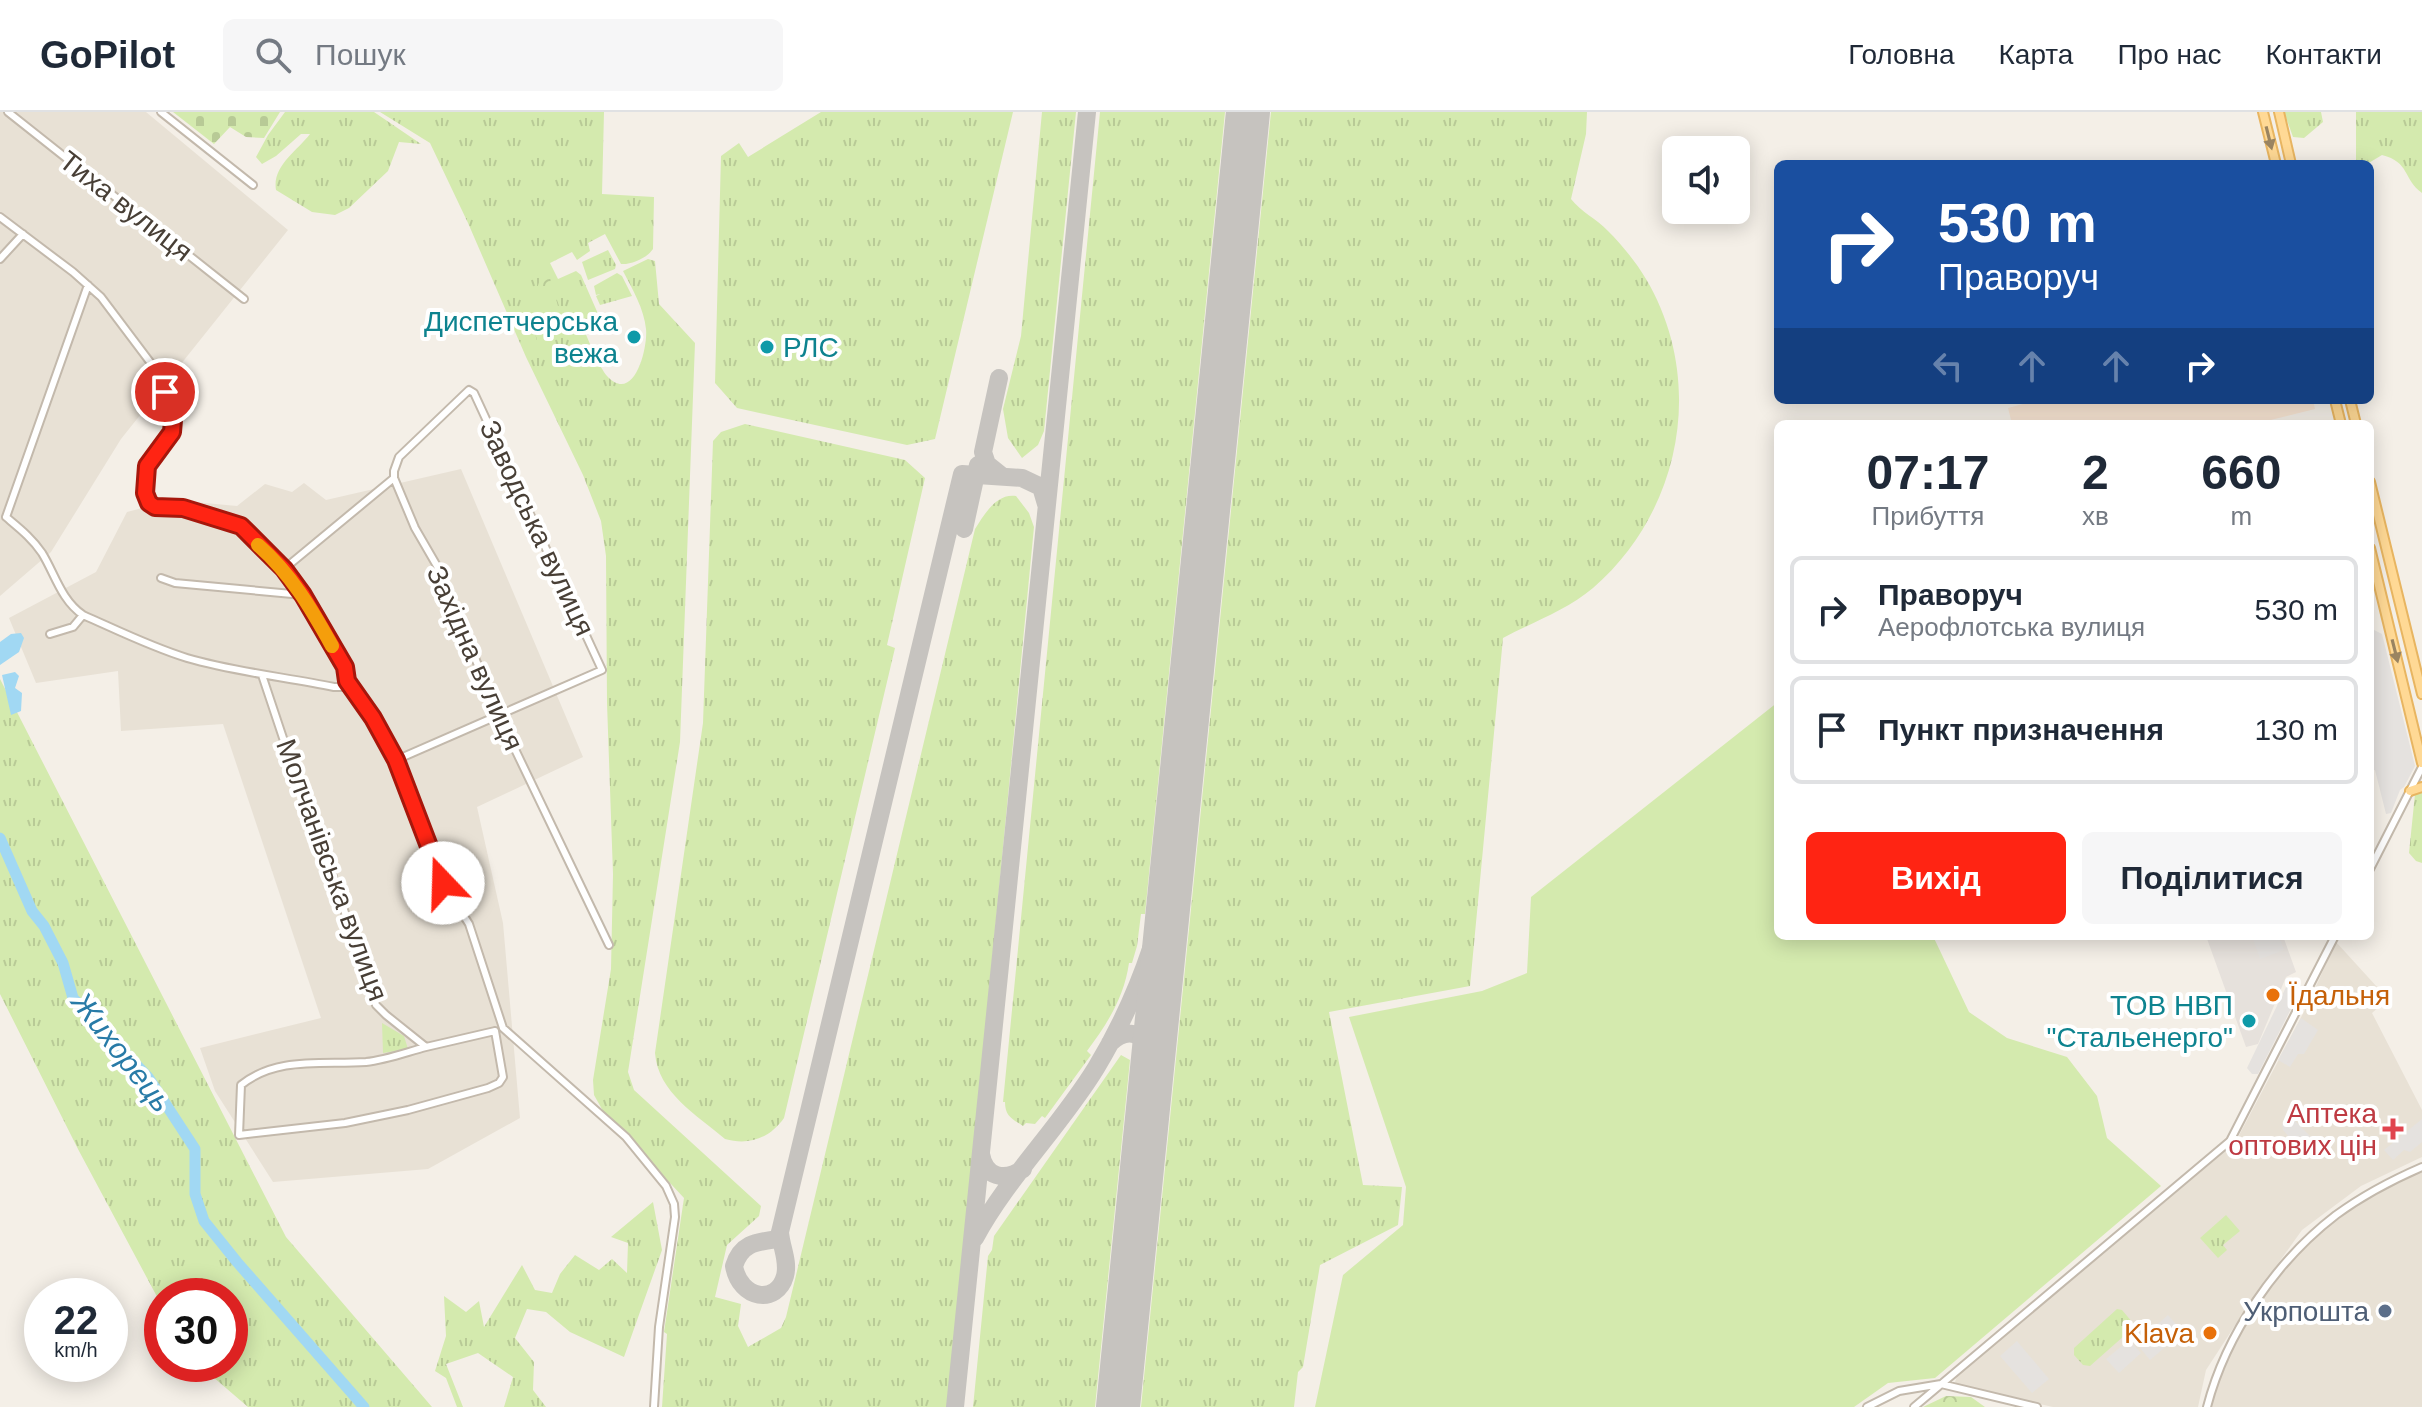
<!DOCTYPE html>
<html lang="uk">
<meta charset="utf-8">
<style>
body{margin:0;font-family:Helvetica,sans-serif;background:#f6f6f7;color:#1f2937;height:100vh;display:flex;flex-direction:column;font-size:30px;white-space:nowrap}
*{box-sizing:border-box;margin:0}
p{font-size:26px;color:#747a83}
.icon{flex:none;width:44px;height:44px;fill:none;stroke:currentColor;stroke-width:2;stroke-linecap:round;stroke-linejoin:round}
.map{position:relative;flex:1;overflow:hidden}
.side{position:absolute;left:1774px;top:308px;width:600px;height:520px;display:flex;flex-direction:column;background:#fff;border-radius:12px;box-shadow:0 4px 20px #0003}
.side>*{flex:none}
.banner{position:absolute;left:1774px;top:48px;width:600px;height:244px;border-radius:12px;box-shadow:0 4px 20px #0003;background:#1a4fa0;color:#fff;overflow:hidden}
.controls{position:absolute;left:1662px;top:24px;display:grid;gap:16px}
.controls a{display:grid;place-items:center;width:88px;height:88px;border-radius:12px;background:#fff;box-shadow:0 4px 20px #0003;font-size:40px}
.speed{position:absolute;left:24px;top:1166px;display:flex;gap:16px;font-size:40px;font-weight:700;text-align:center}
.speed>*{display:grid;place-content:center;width:104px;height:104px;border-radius:50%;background:#fff;box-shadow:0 4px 20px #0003;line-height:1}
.speed small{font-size:20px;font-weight:400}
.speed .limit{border:12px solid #d22;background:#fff;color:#111}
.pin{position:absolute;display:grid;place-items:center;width:68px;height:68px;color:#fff;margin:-34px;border:4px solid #fff;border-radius:50%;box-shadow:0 2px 8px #0007}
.me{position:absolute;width:88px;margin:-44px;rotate:339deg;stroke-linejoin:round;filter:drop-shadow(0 0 6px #0008)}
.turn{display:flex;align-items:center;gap:28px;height:168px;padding:0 32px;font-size:36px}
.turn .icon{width:104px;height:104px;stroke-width:2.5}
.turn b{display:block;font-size:56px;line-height:68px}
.lanes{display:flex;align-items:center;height:76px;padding:0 32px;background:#0003;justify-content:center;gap:40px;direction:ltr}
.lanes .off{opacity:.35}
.eta{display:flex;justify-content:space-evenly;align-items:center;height:136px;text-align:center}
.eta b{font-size:48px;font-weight:600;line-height:56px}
.action{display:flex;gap:16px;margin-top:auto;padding:16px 32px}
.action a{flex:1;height:92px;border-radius:12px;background:#ff2413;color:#fff;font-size:32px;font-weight:600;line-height:92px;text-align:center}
.action a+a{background:#f6f6f7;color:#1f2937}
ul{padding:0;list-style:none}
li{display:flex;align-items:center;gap:24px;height:108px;margin:0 16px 12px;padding:0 16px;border:4px solid #e0e1e3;border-radius:12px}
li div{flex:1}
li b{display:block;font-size:30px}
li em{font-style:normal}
header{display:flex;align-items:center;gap:48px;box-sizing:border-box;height:112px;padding:0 40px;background:#fff;border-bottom:2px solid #e0e1e3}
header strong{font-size:38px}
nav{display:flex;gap:44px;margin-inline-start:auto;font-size:28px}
.search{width:560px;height:72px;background:#f6f6f7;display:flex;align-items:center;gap:20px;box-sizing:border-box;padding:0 28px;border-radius:12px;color:#747a83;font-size:30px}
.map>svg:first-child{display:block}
.residential{fill:#e8e1d5}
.commercial{fill:#f7e4d2}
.industrial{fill:#e6e1dc}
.grass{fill:url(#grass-tufts)}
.forest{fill:url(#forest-crowns)}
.cemetery{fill:url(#cemetery-stones)}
.garden{fill:#d4eaae}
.parking{fill:#e5e2df}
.water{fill:#a1d8f3}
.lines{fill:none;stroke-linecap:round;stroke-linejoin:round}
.river{stroke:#a1d8f3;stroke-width:11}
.taxiway{stroke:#c6c3bf;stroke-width:18}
.runway{stroke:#c6c3bf;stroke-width:44}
.minor-casing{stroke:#c3b9ac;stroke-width:10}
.major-casing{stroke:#e8b561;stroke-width:12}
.minor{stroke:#fff;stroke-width:6}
.major{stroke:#ffd995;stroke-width:8}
.oneway{fill:#9a8461}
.route-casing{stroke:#a6170c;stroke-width:20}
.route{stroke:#ff2413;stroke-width:14}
.slow{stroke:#f59e0b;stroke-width:14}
.culture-dot{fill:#0f9aa8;stroke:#fff;stroke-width:3}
.food-dot{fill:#e8710a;stroke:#fff;stroke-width:3}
.health-dot{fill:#e0444e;stroke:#fff;stroke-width:3}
.service-dot{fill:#5c6f8a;stroke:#fff;stroke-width:3}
.labels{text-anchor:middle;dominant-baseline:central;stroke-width:8;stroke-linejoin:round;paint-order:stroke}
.street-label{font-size:28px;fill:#483f36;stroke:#fff}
.culture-label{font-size:28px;fill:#0d838f;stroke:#fff;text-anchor:end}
.food-label{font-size:28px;fill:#c56008;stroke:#fff;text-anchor:start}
.health-label{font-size:28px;fill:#be3a42;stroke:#fff;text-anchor:end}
.service-label{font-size:28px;fill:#4e5e75;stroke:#fff;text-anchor:end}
.water-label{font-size:30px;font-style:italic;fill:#287ba7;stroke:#fff}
</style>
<header>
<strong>GoPilot</strong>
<div class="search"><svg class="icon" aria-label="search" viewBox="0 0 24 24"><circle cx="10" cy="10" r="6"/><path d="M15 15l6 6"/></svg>Пошук</div>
<nav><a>Головна</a><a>Карта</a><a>Про нас</a><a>Контакти</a></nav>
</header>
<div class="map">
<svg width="2422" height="1295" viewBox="0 0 2422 1295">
<defs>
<pattern id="grass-tufts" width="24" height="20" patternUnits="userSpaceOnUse" patternTransform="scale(2)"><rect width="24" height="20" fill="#d4eaae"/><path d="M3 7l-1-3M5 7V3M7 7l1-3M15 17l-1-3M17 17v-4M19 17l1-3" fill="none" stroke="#b8ca96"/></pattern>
<pattern id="forest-crowns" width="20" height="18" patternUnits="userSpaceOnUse" patternTransform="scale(2)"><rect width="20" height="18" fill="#d4eaae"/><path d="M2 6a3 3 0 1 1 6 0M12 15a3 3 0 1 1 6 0" fill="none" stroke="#b8ca96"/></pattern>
<pattern id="cemetery-stones" width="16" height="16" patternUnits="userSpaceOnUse" patternTransform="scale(2)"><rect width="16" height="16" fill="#d4eaae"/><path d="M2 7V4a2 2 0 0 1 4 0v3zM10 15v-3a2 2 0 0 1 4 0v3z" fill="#b8ca96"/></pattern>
</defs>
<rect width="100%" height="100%" fill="#f4efe7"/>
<path class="residential" d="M0,0H146L288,118L121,327L51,440L0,484Z
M461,357L583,645L477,695L503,811L520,1006L428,1057L273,1070L215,979L200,936L321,906L223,612L121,619L118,559L36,571L9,506L96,460L127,400L173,388L237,394L265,372L292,380L304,371L326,388Z
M2336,830L2388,887L2372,901L2422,998V1045L2361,1074L2302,1118L2247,1195L2206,1258L2198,1295H2053L1959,1274L1955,1270L1957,1264L2235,1031L2307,894Z
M2422,1055V1295H2207L2215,1263L2253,1196L2290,1148L2338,1102Z"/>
<path class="commercial" d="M2038,288H2313L2315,297L2254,312H2012L2008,296Z"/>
<path class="industrial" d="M2206,824H2283L2296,860L2286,865L2258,932L2246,935Z"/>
<path class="grass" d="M285,0H374L421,32L399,30L388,59L349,96L335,103L312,100L276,78C272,54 297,39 310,22H301L276,44L262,52L256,45L268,23Z
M380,0H604L602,82L654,85L653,137C647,146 631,153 621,152L605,122L588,131L590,139L577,148L572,140L550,151L558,167L576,159L581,163L599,204L597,214L585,220C589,230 600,256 607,264C634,293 648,236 646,217C644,197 633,178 623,159L648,147L655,149L659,192L695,231L680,630L628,960L634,978L761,1094L759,1104L727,1133L715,1185L741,1192L738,1214L748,1235L781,1216L786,1205L975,417C984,403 996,381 1016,384L1029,401L1034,415L949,1295H662L667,1222L664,1220L684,1086L603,999L594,983L593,968L611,857L613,762L607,591L606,444L601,409L583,363L526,245L468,111L430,31Z
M821,0H1013L935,327L907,333L737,296L715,271L721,44L739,31L748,45Z
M1042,0H1076L1044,319L1038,333L1022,346L1008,326L1003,297L1021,224Z
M1100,0H1225L1145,802H1141L1137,834L1132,851H1129C1124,886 1107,912 1087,939L1091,943L1045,1006L1042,1004L1035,1012L1026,1011L1023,1014C1012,1007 1005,1004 1005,990H1003Z
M1271,0H1587L1586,22L1571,87C1581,100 1597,107 1608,119C1622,133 1636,150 1646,167C1706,268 1682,399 1593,476C1567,498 1533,510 1503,526L1470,874L1329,900L1363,1073L1402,1075L1398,1113L1320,1153L1303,1255L1298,1260L1294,1295H1141Z
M2284,0H2321L2323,10L2304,26L2293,25Z
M2356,0H2422V81C2403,67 2410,50 2382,43L2367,52H2356Z
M608,138L616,153L615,157L588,168L582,150Z
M617,161L622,164L632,184L600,193L596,184L600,182L596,183L594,174Z
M745,312L905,348L925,366L887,533L895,536L784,1006C770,1026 749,1034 725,1027C697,1003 658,981 655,941L703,611L713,329L721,320Z
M0,567L286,1125L432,1295H248L198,1252H230V1184H162V1194L79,1039L0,882Z
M2422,679V751L2416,749L2409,741L2415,682Z
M382,911L404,924L408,937L383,941Z
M1121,943L1130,948L1095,1295H973L988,1144L992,1138L994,1124Z
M653,1090L662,1138L624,1245L570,1220L546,1200L527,1197L515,1226L534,1250L533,1278L546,1295H504L513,1265L478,1241L446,1252L463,1295H457L446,1266L435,1259L446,1224L444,1184L466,1200L479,1189L484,1215L522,1153L535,1178L552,1181L560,1162L575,1143L599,1158L612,1147L627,1161L628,1131L611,1125Z
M2226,1103L2240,1119L2223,1133L2227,1138L2218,1146L2200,1126Z
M2117,1197L2122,1198L2133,1211V1216L2090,1254L2083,1253L2074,1243V1236Z"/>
<path class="forest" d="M542,161L550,164C551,177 557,186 559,199C548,209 552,224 540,236H530L538,233L530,202L541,198L536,180Z
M1946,1284L1971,1285L1985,1295H1923Z"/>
<path class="cemetery" d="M173,0H280L264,26L246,25L230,15L214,32Z"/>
<path class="garden" d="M1778,590V824H1933L1969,900L2007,926L2067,945L2097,984L2107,1026L2161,1074L1935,1266L1888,1271L1854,1295H1315L1343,1163L1403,1113L1406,1075L1349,905L1482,879L1527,861L1531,785Z"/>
<path class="parking" d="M2370,516L2382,522L2415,654L2404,675L2400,678L2391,701L2386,702L2375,658L2370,659Z
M2252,824H2279L2284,838L2260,847Z
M2287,873L2300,879L2258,962H2252L2247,956Z
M2301,906L2318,918L2304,942H2298L2290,955L2278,948Z
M2292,1006L2322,1036L2311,1046L2306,1045L2283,1018L2282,1012Z
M2422,1007V1030L2410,1040L2404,1038L2393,1048L2384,1038Z
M2168,1203L2183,1220L2150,1248L2136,1231Z
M2129,1228L2141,1241L2119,1261L2106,1247Z
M2017,1229L2049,1267L2032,1281L2000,1244Z"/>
<path class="water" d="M21,521L24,526L19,540L0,553V530L11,522Z
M15,560L19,564L15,576L22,581L21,599L11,603L2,563Z"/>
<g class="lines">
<path class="river" d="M0,726L32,799L44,814L63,851L73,886L148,965L195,1037V1082L204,1109L237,1150L364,1295"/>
<path class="taxiway" d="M999,266L983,340L987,352L1002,364
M964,417L978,353
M1110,931C1131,912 1146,924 1153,947
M981,1042C985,1065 1004,1070 1023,1057
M780,1120C781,1135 789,1149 785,1164C777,1193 740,1188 734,1154C741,1131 756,1130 778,1127L780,1120L962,362L1022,366L1041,375L1046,392
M975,1126C1007,1066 1060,1015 1096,956C1134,893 1158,829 1172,757
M955,1295L1087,0"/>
<path class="runway" d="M1118,1295L1248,0"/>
<defs>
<path id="minor" d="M8,0L244,187
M161,0L253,73
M0,105L73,160L101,185L150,250L159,264L173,308L172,320L147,354L145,381L149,391L155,395L183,396L241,414L284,457L303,483L345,555L347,569L373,606L396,648L443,771L469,812L503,916L626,1025L666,1074L674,1092L675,1105L659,1215L654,1295
M0,147L23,122
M6,405C19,416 32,426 42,441C55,462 61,488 83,503C117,518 151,535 187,546C235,560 285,565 334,575H342L347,569
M6,405L88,173
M284,457L394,366
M161,466L175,471L303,483
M50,522L73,515L83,503
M262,563L313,716L333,765L376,893L386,903L426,935L495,919
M396,648L602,558L474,281L469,278L399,345L394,359V366L415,416L437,454L499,604L609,833
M2370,757L2422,655
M426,935C407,940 386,948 366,950C323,953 277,944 241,973L239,1023L345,1011L408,998L488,976L499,971L503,965L495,919
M1867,1295L1899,1279L1941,1272L2037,1295
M1914,1295L2230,1029L2335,824
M2207,1295C2226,1222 2276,1149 2336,1103C2362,1084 2392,1068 2422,1055"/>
<path id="major" d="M2263,0L2276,52
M2279,0L2291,52
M2335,288L2341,312
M2350,288L2356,312
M2370,370L2422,582
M2370,436L2422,651
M2410,679L2422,675"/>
</defs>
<use href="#minor" class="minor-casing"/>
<use href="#major" class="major-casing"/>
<use href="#minor" class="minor"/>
<use href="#major" class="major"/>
</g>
<defs><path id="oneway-solid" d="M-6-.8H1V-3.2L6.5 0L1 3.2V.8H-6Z" transform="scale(2)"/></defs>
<g class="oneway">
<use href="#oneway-solid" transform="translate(2269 26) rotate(76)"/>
<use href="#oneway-solid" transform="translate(2395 539) rotate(76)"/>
</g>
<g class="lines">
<defs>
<path id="route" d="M165,280L173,308L172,320L147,354L145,381L149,391L155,395L183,396L241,414L284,457L303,483L345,555L347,569L373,606L396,648L443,771"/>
</defs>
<use href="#route" class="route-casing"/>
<use href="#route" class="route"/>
<path class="slow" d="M258,433C291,462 311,496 332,534"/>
</g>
<g class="culture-dot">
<circle cx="634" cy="225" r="8"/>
<circle cx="767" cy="235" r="8"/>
<circle cx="2249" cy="909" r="8"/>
</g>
<g class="food-dot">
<circle cx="2273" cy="883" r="8"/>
<circle cx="2210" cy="1221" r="8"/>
</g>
<path class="health-dot" d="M2389 1005h8v8h8v8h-8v8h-8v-8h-8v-8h8z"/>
<circle class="service-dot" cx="2385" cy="1199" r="8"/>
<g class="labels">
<g class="street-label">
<text transform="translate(126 94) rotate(38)">Тиха вулиця</text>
<text transform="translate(537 416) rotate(65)">Заводська вулиця</text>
<text transform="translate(475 546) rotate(66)">Західна вулиця</text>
<text transform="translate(332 758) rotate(70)">Молчанівська вулиця</text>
</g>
<g class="culture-label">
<text x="618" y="209">Диспетчерська<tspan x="618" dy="32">вежа</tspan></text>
<text x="783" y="235" text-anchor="start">РЛС</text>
<text x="2233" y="893">ТОВ НВП<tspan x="2233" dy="32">"Стальенерго"</tspan></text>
</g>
<g class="food-label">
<text x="2289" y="883">Їдальня</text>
<text x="2194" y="1221" text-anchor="end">Klava</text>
</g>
<g class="health-label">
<text x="2377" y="1001">Аптека<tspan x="2377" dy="32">оптових цін</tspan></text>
</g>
<g class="service-label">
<text x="2369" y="1199">Укрпошта</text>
</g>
<g class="water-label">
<text transform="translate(122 940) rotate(52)">Жихорець</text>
</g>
</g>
</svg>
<div class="controls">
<a><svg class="icon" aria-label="sound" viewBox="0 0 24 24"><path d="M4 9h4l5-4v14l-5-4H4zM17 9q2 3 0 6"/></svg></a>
</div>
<div class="speed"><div>22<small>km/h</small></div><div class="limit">30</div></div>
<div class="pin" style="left:165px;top:280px;background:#d93025"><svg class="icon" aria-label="arrive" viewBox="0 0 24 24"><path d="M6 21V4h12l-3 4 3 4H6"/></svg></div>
<svg class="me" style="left:443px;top:771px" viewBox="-20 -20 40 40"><circle r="19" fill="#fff"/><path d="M0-13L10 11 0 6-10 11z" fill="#ff2413"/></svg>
<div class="banner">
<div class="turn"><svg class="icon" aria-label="right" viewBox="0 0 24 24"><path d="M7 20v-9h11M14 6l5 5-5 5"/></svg><div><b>530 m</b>Праворуч</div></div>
<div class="lanes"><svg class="icon off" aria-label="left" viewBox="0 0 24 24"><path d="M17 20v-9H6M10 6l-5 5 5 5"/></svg><svg class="icon off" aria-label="ahead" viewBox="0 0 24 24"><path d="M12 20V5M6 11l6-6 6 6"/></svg><svg class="icon off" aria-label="ahead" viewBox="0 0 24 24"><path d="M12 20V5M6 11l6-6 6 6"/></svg><svg class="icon" aria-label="right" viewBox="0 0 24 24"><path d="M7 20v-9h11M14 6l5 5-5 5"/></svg></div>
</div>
<section class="side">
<div class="eta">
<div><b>07:17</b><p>Прибуття</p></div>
<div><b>2</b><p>хв</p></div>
<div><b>660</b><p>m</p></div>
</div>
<ul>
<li><svg class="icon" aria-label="right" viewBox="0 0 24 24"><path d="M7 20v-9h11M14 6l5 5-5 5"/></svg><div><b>Праворуч</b><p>Аерофлотська вулиця</p></div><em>530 m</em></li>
<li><svg class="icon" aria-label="arrive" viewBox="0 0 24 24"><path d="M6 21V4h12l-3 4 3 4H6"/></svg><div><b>Пункт призначення</b></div><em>130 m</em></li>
</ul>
<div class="action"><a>Вихід</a><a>Поділитися</a></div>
</section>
</div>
